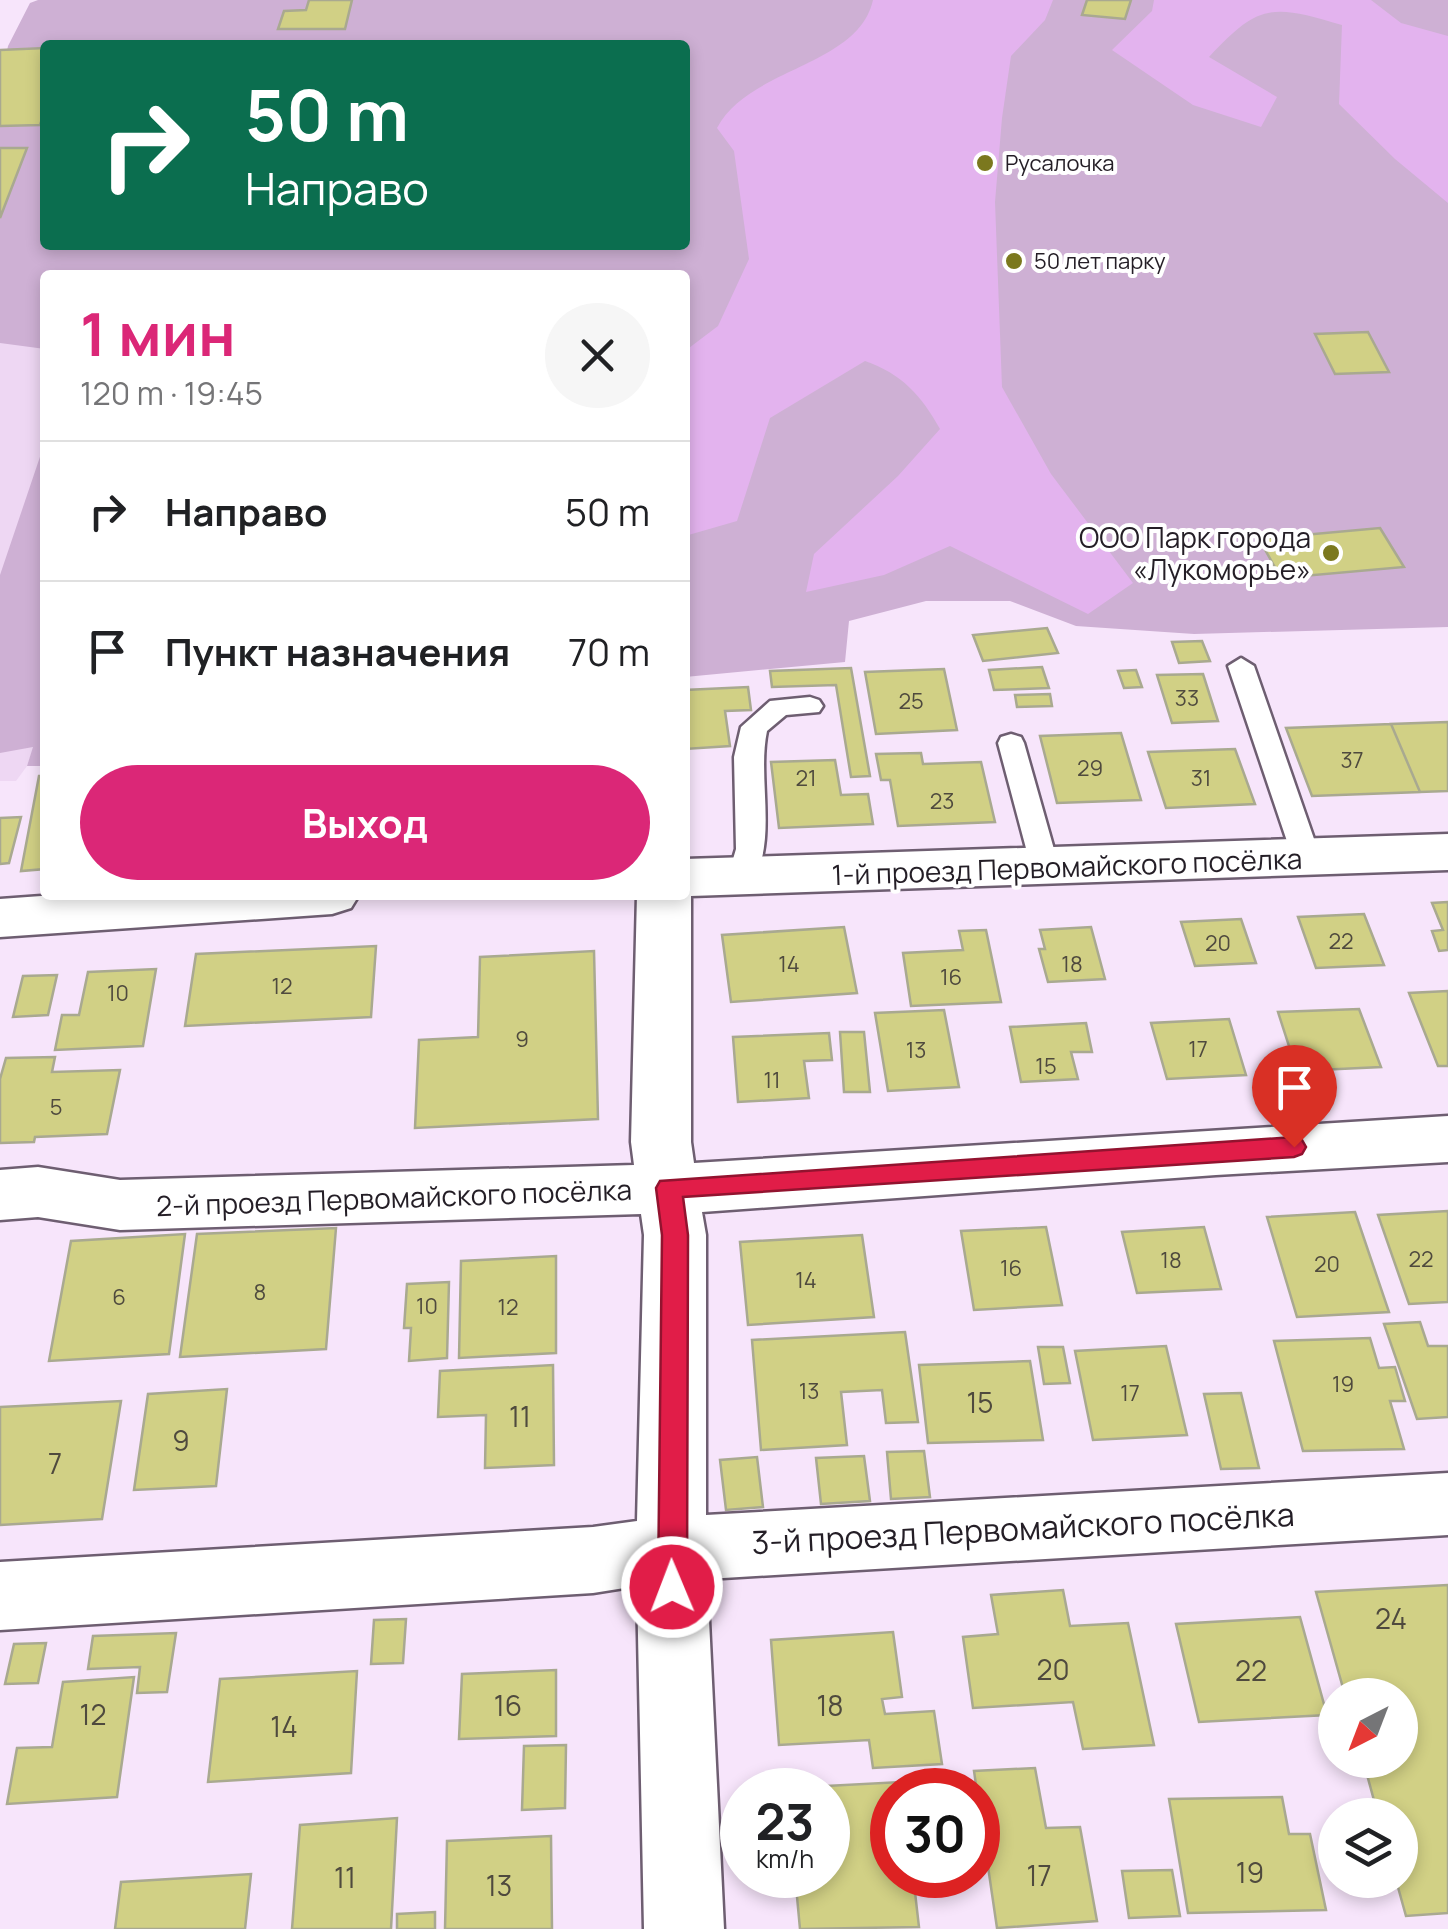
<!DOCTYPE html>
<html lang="ru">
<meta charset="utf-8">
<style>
body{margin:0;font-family:Manrope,sans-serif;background:#f6f6f6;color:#202124;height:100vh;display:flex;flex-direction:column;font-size:38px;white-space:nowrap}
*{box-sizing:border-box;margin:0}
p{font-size:32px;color:#757577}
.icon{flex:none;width:55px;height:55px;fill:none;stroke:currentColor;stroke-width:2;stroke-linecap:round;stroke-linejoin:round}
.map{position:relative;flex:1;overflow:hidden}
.sheet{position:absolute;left:40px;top:270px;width:650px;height:630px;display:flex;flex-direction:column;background:#fff;border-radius:10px;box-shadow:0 5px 15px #0003}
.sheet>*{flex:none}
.banner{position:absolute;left:40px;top:40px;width:650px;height:210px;border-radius:10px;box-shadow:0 5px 15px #0003;background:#0b6e4f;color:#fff;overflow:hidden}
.needle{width:65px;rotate:222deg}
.buttons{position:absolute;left:1318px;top:1678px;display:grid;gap:20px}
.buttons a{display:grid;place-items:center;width:100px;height:100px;border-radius:50%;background:#fff;box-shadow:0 5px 15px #0003;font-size:50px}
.speed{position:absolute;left:720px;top:1768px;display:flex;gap:20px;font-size:50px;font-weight:700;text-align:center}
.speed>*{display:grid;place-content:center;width:130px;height:130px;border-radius:50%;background:#fff;box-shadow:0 5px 15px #0003;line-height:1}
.speed small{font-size:25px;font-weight:400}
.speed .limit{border:15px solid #d22;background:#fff;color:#111}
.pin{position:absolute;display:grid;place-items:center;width:85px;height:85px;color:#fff;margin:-102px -42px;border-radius:50% 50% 50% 0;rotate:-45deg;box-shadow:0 0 10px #0007}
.pin .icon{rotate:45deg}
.me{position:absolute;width:110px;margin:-55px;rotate:359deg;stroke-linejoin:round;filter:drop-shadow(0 0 8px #0008)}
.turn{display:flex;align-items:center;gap:35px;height:210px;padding:0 40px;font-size:45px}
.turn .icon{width:130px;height:130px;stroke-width:2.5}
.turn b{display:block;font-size:70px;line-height:85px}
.round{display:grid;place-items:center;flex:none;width:105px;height:105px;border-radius:52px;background:#f6f6f6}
.head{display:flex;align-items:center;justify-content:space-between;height:170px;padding:0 40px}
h1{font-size:60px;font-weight:700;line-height:75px;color:#db2777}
.action{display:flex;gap:20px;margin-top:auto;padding:20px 40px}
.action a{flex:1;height:115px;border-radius:60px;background:#db2777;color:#fff;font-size:40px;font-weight:700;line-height:115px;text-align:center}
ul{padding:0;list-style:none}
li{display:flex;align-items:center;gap:30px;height:140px;padding:0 40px;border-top:2px solid #e0e0e0}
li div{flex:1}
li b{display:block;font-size:38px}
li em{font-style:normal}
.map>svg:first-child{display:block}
.built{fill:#eed7f3}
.green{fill:#ceb0d4;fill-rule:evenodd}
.water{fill:#e3b3ee}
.building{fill:#d1d085;stroke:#a9a990;stroke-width:2.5}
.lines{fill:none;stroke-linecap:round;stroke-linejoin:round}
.service-casing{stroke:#6e5e71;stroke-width:5}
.minor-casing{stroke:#6e5e71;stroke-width:5}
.service{fill:#fff;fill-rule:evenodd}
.minor{fill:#fff;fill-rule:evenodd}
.route{fill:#e11d48;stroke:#92132f;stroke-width:2.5}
.poi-dot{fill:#7b781e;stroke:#fff;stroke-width:4}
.labels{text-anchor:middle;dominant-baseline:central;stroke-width:8;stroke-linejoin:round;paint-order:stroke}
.far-poi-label{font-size:22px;fill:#241e26;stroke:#fff;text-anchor:start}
.number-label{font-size:22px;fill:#4f4a3e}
.poi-label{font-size:28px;fill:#241e26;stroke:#fff;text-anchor:end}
.street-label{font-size:28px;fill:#241e26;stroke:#fff}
.near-number-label{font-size:28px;fill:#4f4a3e}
.near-street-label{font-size:32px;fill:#241e26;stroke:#fff}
</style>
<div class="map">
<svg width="1448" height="1929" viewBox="0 0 1448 1929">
<rect width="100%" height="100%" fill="#f7e5fb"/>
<path class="built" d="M0,265L45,275V714L27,766L16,781H0Z"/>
<path class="green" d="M38,0H1448V627L1194,634L1076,626L1010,601H926L849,621L845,662L685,677V275H45V349L0,343V87L8,46L30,3ZM45,45H685V245H45Z
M45,442V766H27L33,747L0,753V575Z"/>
<path class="water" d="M873,0H1053L1045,20L1011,56L1002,118L995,202L1002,387L1051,474L1133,583L1088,614L950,546L884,575L806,592L814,554L898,476L940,429C921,395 902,374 865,361L770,418L737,521L685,536V351L718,326L749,259L734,151L717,128C749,67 858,67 873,0Z
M1154,0H1371L1401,23L1448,36V203L1395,159L1339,104L1342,25C1272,4 1259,3 1209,57L1277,97L1261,127L1193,105L1112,50L1152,11Z"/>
<path class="building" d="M309,0H352L345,29H278L284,11L306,10Z
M1087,0H1131L1125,19L1082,15Z
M45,48V109L40,125L0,126V50Z
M0,148H27L0,218Z
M1368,332L1389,372L1335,374L1315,334Z
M1380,528L1404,567L1281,578L1259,539Z
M1047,628L1058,653L983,661L973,635Z
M1202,641L1210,661L1179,663L1172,642Z
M1042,667L1049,688L994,690L989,670Z
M851,668L870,776L851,777L836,685L772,687L770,671Z
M944,669L957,730L876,734L865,672Z
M1136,670L1142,687L1124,688L1118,671Z
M1203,674L1218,721L1172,723L1157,675Z
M748,687L751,710L725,711L730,746L685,749V690Z
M1050,694L1052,706L1017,707L1015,695Z
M1448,722V791L1420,792L1391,724Z
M1391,724L1420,792L1312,796L1286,728Z
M1121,733L1141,800L1057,803L1040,736Z
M1235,749L1255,804L1166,808L1148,752Z
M921,753L923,764L981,762L995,822L898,826L890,780H881L876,754Z
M835,760L841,795L868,794L873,824L779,828L771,762Z
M39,776H45V869L21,871Z
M21,817L9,863L0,864V818Z
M1448,902V950L1439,951L1432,931L1443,930L1432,903Z
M1364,914L1384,965L1316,968L1298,917Z
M1241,919L1256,963L1195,966L1181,922Z
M844,927L857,993L731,1002L722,935Z
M1091,927L1105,979L1048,982L1039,949H1045L1040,930Z
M986,930L1001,1002L911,1006L903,953L963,950L959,931Z
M376,946L371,1017L185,1026L196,954Z
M594,951L598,1119L415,1128L419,1040L478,1037L480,957Z
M156,969L143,1046L55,1050L62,1015H79L88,972Z
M57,975L48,1015L13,1017L23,976Z
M1448,991V1066H1438L1409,993Z
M1359,1009L1381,1067L1297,1071L1278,1012Z
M944,1010L959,1087L888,1091L875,1013Z
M1229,1019L1246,1075L1167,1079L1151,1023Z
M1086,1023L1092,1052H1071L1078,1079L1021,1082L1010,1027Z
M840,1032H864L870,1092H844Z
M829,1033L832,1060L804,1061L809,1098L738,1102L733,1037Z
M55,1057L52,1072L120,1070L107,1134L35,1137L34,1142L0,1143V1079L6,1058Z
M1448,1211V1302L1409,1304L1378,1215Z
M1355,1212L1389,1312L1297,1317L1267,1217Z
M1046,1227L1062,1305L974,1310L961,1231Z
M1204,1227L1221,1289L1137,1293L1122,1232Z
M336,1228L326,1349L180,1357L197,1234Z
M185,1234L169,1354L49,1361L71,1241Z
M862,1235L874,1317L748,1325L740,1242Z
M556,1256V1353L459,1358L461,1261Z
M449,1282L447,1358L409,1361L411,1328H404L407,1284Z
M1420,1322L1428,1346H1448V1417L1417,1419L1384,1324Z
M905,1332L918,1422L886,1423L882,1390L841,1392L847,1445L761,1450L752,1340Z
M1370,1338L1379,1368L1395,1367L1405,1401H1390L1404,1449L1303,1451L1274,1341Z
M1166,1346L1187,1435L1093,1440L1075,1351Z
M1038,1347H1063L1070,1383L1044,1384Z
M1030,1361L1043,1440L928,1443L919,1365Z
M553,1365L554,1465L485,1468L486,1415L438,1417L440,1371Z
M227,1389L216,1486L134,1490L148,1394Z
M1241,1393L1259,1468L1221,1469L1204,1394Z
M121,1401L102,1519L0,1525V1407Z
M924,1451L930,1497L891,1499L887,1452Z
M864,1456L870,1501L821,1504L816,1458Z
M757,1457L763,1507L726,1510L720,1460Z
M1448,1585V1913L1406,1916L1396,1880H1400V1815H1378L1363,1760H1400V1695H1345L1316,1592Z
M1063,1590L1070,1626L1128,1623L1154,1745L1083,1749L1073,1702L973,1708L963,1637L998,1634L991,1595Z
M1300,1617L1327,1715L1199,1722L1176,1624Z
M406,1619L403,1663L371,1664L374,1620Z
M893,1632L902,1697L882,1699L885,1714L934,1711L942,1764L873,1768L869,1740L779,1745L771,1640Z
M176,1633L167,1692L137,1693L140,1667L88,1669L93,1636Z
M46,1643L38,1683L5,1684L14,1644Z
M556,1670V1736L459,1739L462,1674Z
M357,1671L351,1773L208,1782L220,1679Z
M134,1677L117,1797L7,1804L17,1748L52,1747L63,1682Z
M566,1745L565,1808L522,1810L524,1746Z
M1035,1768L1046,1828L1080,1827L1097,1921L997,1928L974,1771Z
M901,1782L902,1790H892V1875H913L919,1927L800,1929L795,1875H828V1790L788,1788Z
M1282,1797L1289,1834H1310L1326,1910L1188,1913L1169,1799Z
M397,1818L391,1929H292L300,1825Z
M551,1836L552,1929H445L447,1841Z
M1172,1870L1180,1916L1129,1918L1122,1871Z
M251,1874L245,1929H115L121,1882Z
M435,1912V1929H397V1914Z"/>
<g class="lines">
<defs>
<path id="service" d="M1241,658L1254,666L1321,859L1317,866H1297L1293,859L1228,666Z
M810,697L819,700L823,706L819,712L786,715L767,731C757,779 778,840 752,883H732L728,876L736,849L734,757L741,727L770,701Z
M1011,734L1021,737L1024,743L1059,867L1055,874H1035L1031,867L998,743L1001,737Z"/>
<path id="minor" d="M1448,834V870L691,896V1142L694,1163L1448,1116V1162L1216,1175L702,1212L706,1235V1515L1448,1473V1535L707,1579L724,1929H644L637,1586L593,1593L0,1630V1562L593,1527L637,1521L644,1235L641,1214L120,1230L38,1217L0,1220V1170L38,1167L120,1180L634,1165L631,1142L637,895H685V859Z
M55,895H359L351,908L332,914L0,937V899Z"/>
</defs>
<use href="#service" class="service-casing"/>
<use href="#minor" class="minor-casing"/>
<use href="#service" class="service"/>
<use href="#minor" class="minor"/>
</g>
<path class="route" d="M1294,1137L1302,1140L1306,1147L1302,1154L1294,1157L683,1197L688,1235L687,1587L683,1597L672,1601L662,1597L658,1587L662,1235L656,1188L660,1181Z"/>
<g class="poi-dot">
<circle cx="985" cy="163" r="10"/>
<circle cx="1014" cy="261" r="10"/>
<circle cx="1331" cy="553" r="10"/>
</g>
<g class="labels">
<g class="far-poi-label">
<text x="1005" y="163">Русалочка</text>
<text x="1034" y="261">50 лет парку</text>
</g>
<g class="number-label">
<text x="1187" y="698">33</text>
<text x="911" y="701">25</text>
<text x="1352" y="760">37</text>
<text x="1090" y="768">29</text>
<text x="806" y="778">21</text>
<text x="1201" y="778">31</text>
<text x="942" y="801">23</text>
<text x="1341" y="941">22</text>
<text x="1218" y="943">20</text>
<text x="789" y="964">14</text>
<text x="1072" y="964">18</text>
<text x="951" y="977">16</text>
<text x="282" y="986">12</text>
<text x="118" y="993">10</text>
<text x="522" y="1039">9</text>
<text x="1198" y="1049">17</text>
<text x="916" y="1050">13</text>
<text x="1046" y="1066">15</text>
<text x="772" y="1080">11</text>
<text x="56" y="1107">5</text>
<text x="1421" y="1259">22</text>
<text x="1171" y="1260">18</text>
<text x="1327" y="1264">20</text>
<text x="1011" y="1268">16</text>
<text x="806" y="1280">14</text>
<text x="260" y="1292">8</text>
<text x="119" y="1297">6</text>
<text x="427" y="1306">10</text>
<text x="508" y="1307">12</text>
<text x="1343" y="1384">19</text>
<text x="809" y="1391">13</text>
<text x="1130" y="1393">17</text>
</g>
<g class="poi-label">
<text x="1311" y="537">ООО Парк города<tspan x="1311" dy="32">«Лукоморье»</tspan></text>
</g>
<g class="street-label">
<text transform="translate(1067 866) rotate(-2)">1-й проезд Первомайского посёлка</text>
<text transform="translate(394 1197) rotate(-2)">2-й проезд Первомайского посёлка</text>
</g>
<g class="near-number-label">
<text x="980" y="1402">15</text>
<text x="520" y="1416">11</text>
<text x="181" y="1440">9</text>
<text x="55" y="1463">7</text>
<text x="1391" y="1618">24</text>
<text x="1053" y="1669">20</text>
<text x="1251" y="1670">22</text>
<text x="508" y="1705">16</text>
<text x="830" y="1705">18</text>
<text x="93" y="1714">12</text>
<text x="284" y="1726">14</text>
<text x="1250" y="1872">19</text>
<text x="1039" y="1875">17</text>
<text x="345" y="1877">11</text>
<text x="499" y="1885">13</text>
</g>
<g class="near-street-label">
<text transform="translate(1023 1528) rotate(-3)">3-й проезд Первомайского посёлка</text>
</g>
</g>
</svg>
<div class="buttons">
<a><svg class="needle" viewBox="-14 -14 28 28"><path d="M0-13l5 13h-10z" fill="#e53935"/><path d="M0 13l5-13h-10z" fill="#757577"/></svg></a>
<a><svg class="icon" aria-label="layers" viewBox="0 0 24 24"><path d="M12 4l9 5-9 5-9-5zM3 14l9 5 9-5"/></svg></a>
</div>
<div class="speed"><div>23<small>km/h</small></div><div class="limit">30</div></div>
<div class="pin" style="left:1294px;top:1147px;background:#d93025"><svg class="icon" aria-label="arrive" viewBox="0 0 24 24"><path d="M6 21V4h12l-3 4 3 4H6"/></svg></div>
<svg class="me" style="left:672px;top:1587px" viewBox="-20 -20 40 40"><circle r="17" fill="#e11d48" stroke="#fff" stroke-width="3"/><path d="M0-11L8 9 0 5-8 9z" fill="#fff"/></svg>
<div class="banner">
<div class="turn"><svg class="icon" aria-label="right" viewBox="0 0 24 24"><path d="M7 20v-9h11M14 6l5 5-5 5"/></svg><div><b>50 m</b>Направо</div></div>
</div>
<section class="sheet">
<div class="head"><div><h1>1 мин</h1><p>120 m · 19:45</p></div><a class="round"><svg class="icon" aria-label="close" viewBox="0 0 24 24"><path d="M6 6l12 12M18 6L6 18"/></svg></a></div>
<ul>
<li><svg class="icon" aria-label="right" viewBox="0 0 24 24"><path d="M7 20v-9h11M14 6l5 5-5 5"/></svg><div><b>Направо</b></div><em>50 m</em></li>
<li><svg class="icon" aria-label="arrive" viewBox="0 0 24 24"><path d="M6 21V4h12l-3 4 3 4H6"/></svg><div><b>Пункт назначения</b></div><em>70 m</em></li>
</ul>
<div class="action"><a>Выход</a></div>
</section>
</div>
